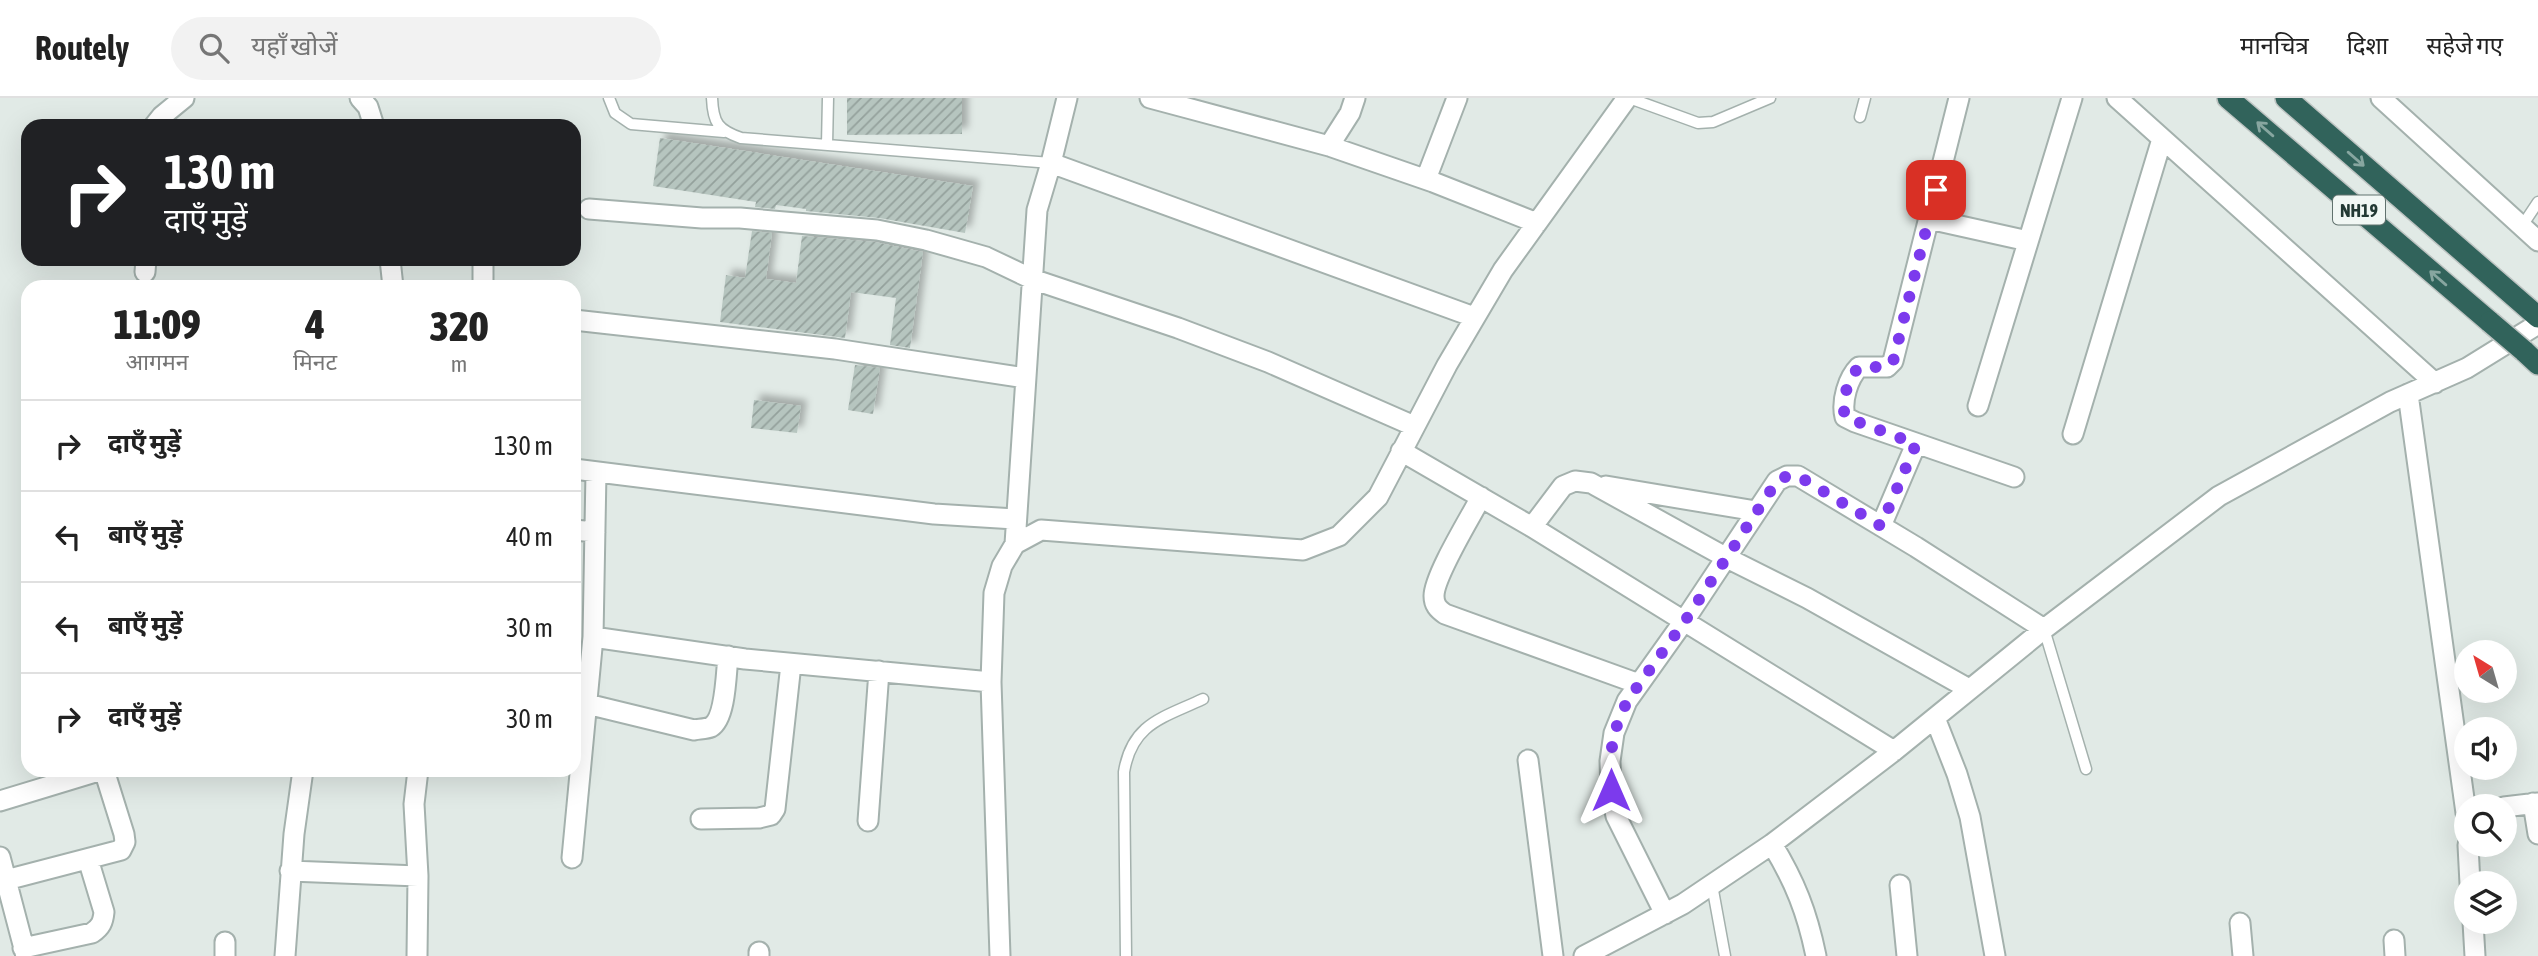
<!DOCTYPE html>
<html lang="hi">
<meta charset="utf-8">
<style>
body{margin:0;font-family:"Asap Condensed","Noto Sans Devanagari",sans-serif;background:#f2f2f2;color:#222;height:100vh;display:flex;flex-direction:column;font-size:26px;white-space:nowrap}
*{box-sizing:border-box;margin:0}
p{font-size:23px;color:#767676}
.icon{flex:none;width:38px;height:38px;fill:none;stroke:currentColor;stroke-width:2;stroke-linecap:round;stroke-linejoin:round}
.map{position:relative;flex:1;overflow:hidden}
.drawer{position:absolute;left:21px;top:182px;width:560px;height:497px;display:flex;flex-direction:column;background:#fff;border-radius:21px;box-shadow:0 7px 28px #0002}
.drawer>*{flex:none}
.top-card{position:absolute;left:21px;top:21px;width:560px;height:147px;border-radius:21px;box-shadow:0 7px 28px #0002;background:#202124;color:#fff;overflow:hidden}
.needle{width:46px;rotate:323deg}
.tools{position:absolute;left:2454px;top:542px;display:grid;gap:14px}
.tools a{display:grid;place-items:center;width:63px;height:63px;border-radius:50%;background:#fff;box-shadow:0 7px 28px #0002;font-size:35px}
.pin{position:absolute;display:grid;place-items:center;width:60px;height:60px;color:#fff;margin:-30px;border-radius:14px;box-shadow:0 4px 10px #0006}
.me{position:absolute;width:77px;margin:-38px;rotate:0deg;stroke-linejoin:round;filter:drop-shadow(0 0 5px #0008)}
.turn{display:flex;align-items:center;gap:24px;height:147px;padding:0 28px;font-size:32px}
.turn .icon{width:91px;height:91px;stroke-width:2.5}
.turn b{display:block;font-size:49px;line-height:60px}
.eta{display:flex;justify-content:space-evenly;align-items:center;height:119px;text-align:center}
.eta b{font-size:42px;font-weight:800;line-height:49px}
ul{padding:0;list-style:none}
li{display:flex;align-items:center;gap:21px;height:91px;padding:0 28px;border-top:2px solid #e0e0e0}
li div{flex:1}
li b{display:block;font-size:26px}
li em{font-style:normal}
header{display:flex;align-items:center;gap:42px;box-sizing:border-box;height:98px;padding:0 35px;background:#fff;border-bottom:2px solid #e0e0e0}
header strong{font-size:33px}
nav{display:flex;gap:38px;margin-inline-start:auto;font-size:24px}
.search{width:490px;height:63px;background:#f2f2f2;display:flex;align-items:center;gap:18px;box-sizing:border-box;padding:0 24px;border-radius:38px;color:#767676;font-size:26px}
.map>svg:first-child{display:block}
.building{fill:url(#building-hatch);filter:url(#shadow)}
.lines{fill:none;stroke-linecap:round;stroke-linejoin:round}
.lane-casing{stroke:#a4b1ad;stroke-width:13}
.street-casing{stroke:#a4b1ad;stroke-width:23}
.highway-casing{stroke:#bdc4c2;stroke-width:24}
.lane{stroke:#fff;stroke-width:10}
.street{stroke:#fff;stroke-width:19}
.highway{stroke:#31635b;stroke-width:21}
.highway-bridge-casing{stroke:#bdc4c2;stroke-width:24;stroke-linecap:butt}
.highway-bridge{stroke:#31635b;stroke-width:21}
.oneway{stroke:#87a6a0}
.route{stroke:#7c3aed;stroke-width:12;stroke-dasharray:0 21.6}
.labels{text-anchor:middle;dominant-baseline:central;stroke-width:5;stroke-linejoin:round;paint-order:stroke}
.shield{fill:#f1f7f4;stroke:#61726e;stroke-width:2}
.shield-label{font-size:18px;font-weight:bold;fill:#233934}
</style>
<header>
<strong>Routely</strong>
<div class="search"><svg class="icon" aria-label="search" viewBox="0 0 24 24"><circle cx="10" cy="10" r="6"/><path d="M15 15l6 6"/></svg>यहाँ खोजें</div>
<nav><a>मानचित्र</a><a>दिशा</a><a>सहेजे गए</a></nav>
</header>
<div class="map">
<svg width="2538" height="858" viewBox="0 0 2538 858">
<defs>
<pattern id="building-hatch" width="6" height="6" patternUnits="userSpaceOnUse" patternTransform="scale(1.75)"><rect width="6" height="6" fill="#b6c5bf"/><path d="M-1 1l2-2M0 6l6-6M5 7l2-2" fill="none" stroke="#94a19c"/></pattern>
<filter id="shadow"><feDropShadow dx="6" dy="-6" stdDeviation="3.5" flood-color="#0004"/></filter>
</defs>
<rect width="100%" height="100%" fill="#e1eae6"/>
<path class="building" d="M847,0H962V36L847,37Z
M660,40L973,88L965,135L879,120L806,113V111L776,107L775,111L755,109L756,104L653,88Z
M752,133L772,135L766,181L796,185L802,138L875,144L923,154L910,250L890,247L896,200L851,194L845,240L720,224L726,177L745,180Z
M855,267L880,270L873,316L848,312Z
M754,302L801,308L797,335L751,330Z"/>
<g class="lines">
<defs>
<path id="lane" d="M609,0L615,15L631,26L724,34
M712,0C713,25 718,32 741,40L1051,65
M1629,0L1698,25L1713,24L1770,0
M1860,19L1865,0
M827,47L828,0
M2522,128L2538,104
M2044,531L2086,671
M1712,787L1725,858
M1126,858L1124,674C1132,625 1163,620 1203,601"/>
<path id="street" d="M360,0L368,9L374,28
M1150,0L1329,48L1433,84L1537,125
M1959,0L1893,263L1887,269H1859C1848,280 1841,303 1845,319L1855,324L2014,379
M2117,0L2435,285
M2381,0L2538,143
M154,28L162,18L184,0
M1329,48L1350,15L1355,0
M1051,65L1474,219
M1426,81L1457,0
M589,111L702,120H740L877,132L926,142L986,159L1032,181L1178,230L1268,264L1414,328
M1929,121L2028,143
M390,161L393,189
M483,161V189
M145,174L146,161
M574,222L835,251L1025,280
M2408,296L2466,715
M1978,308L2072,0
M2073,336L2162,41
M1401,353L1532,429L1894,653
M574,371L934,416L1015,421
M1606,388L1756,413
M1481,399C1470,420 1434,478 1434,498C1434,507 1438,511 1445,516L1639,586
M1881,428L1916,346
M1532,429L1563,388L1575,383L1591,385L1727,460L1807,500L1969,591
M574,432L595,434
M1015,446L1037,112L1051,65L1067,0
M593,539L745,561L991,584
M575,606H587L694,632C699,631 706,631 711,629C726,620 726,575 728,558
M1935,620L1957,676L1970,719L1995,858
M1528,662L1553,858
M0,703L102,672
M2533,705L2538,736
M2504,709L2538,705
M701,721L759,720L771,717L775,711L791,566
M868,723L879,573
M1772,746C1795,784 1807,814 1816,858
M2468,747L2470,786
M0,759L26,858
M572,760L593,539L596,374
M290,773L418,778
M6,782L121,752L125,744L124,736L104,672
M1900,787L1907,858
M1665,816L1616,718L1611,692L1610,663L1614,635L1627,603L1684,523L1777,383L1787,378H1798L1916,449L2044,531
M2473,824L2475,858
M2240,825L2243,858
M2394,842L2395,858
M23,850L92,835C101,829 103,824 104,814L88,761
M759,854V858
M225,858V844
M285,858L294,736L303,672
M417,858L418,778L414,706L418,672
M1000,858L991,584L994,495L1002,468L1015,446L1041,432L1303,452L1339,438L1378,399L1447,267L1503,172L1627,0
M1584,858L1683,806L1772,746L1894,653L2044,531L2219,398L2390,304L2467,270L2538,226"/>
<path id="highway" d="M2228,0L2490,224
M2286,0L2538,219
M2524,253L2538,266"/>
</defs>
<use href="#lane" class="lane-casing"/>
<use href="#street" class="street-casing"/>
<use href="#highway" class="highway-casing"/>
<use href="#lane" class="lane"/>
<use href="#street" class="street"/>
<use href="#highway" class="highway"/>
<defs>
<path id="highway-bridge" d="M2490,224L2524,253"/>
</defs>
<use href="#highway-bridge" class="highway-bridge-casing"/>
<use href="#highway-bridge" class="highway-bridge"/>
</g>
<defs><path id="oneway-shaft" d="M-6 0H5M1.5-3L5.5 0L1.5 3" fill="none" stroke-width="1.6" stroke-linecap="round" stroke-linejoin="round" transform="scale(1.75)"/></defs>
<g class="oneway">
<use href="#oneway-shaft" transform="translate(2265 31) rotate(-139)"/>
<use href="#oneway-shaft" transform="translate(2356 61) rotate(41)"/>
<use href="#oneway-shaft" transform="translate(2438 180) rotate(-139)"/>
</g>
<g class="lines">
<path class="route" d="M1611,692L1610,663L1614,635L1627,603L1685,523L1777,383L1787,378H1798L1881,428L1916,346L1845,319C1841,303 1848,280 1859,269H1887L1893,264L1936,92"/>
</g>
<g class="labels">
<rect class="shield" x="2333" y="97.5" width="52" height="29" rx="5"/>
<g class="shield-label">
<text x="2359" y="112">NH19</text>
</g>
</g>
</svg>
<div class="tools">
<a><svg class="needle" viewBox="-14 -14 28 28"><path d="M0-13l5 13h-10z" fill="#e53935"/><path d="M0 13l5-13h-10z" fill="#767676"/></svg></a>
<a><svg class="icon" aria-label="sound" viewBox="0 0 24 24"><path d="M4 9h4l5-4v14l-5-4H4zM17 9q2 3 0 6"/></svg></a>
<a><svg class="icon" aria-label="search" viewBox="0 0 24 24"><circle cx="10" cy="10" r="6"/><path d="M15 15l6 6"/></svg></a>
<a><svg class="icon" aria-label="layers" viewBox="0 0 24 24"><path d="M12 4l9 5-9 5-9-5zM3 14l9 5 9-5"/></svg></a>
</div>
<div class="pin" style="left:1936px;top:92px;background:#d93025"><svg class="icon" aria-label="arrive" viewBox="0 0 24 24"><path d="M6 21V4h12l-3 4 3 4H6"/></svg></div>
<svg class="me" style="left:1611px;top:692px" viewBox="-20 -20 40 40"><path d="M0-17L14 15 0 8-14 15z" fill="#7c3aed" stroke="#fff" stroke-width="4"/></svg>
<div class="top-card">
<div class="turn"><svg class="icon" aria-label="right" viewBox="0 0 24 24"><path d="M7 20v-9h11M14 6l5 5-5 5"/></svg><div><b>130 m</b>दाएँ मुड़ें</div></div>
</div>
<section class="drawer">
<div class="eta">
<div><b>11:09</b><p>आगमन</p></div>
<div><b>4</b><p>मिनट</p></div>
<div><b>320</b><p>m</p></div>
</div>
<ul>
<li><svg class="icon" aria-label="right" viewBox="0 0 24 24"><path d="M7 20v-9h11M14 6l5 5-5 5"/></svg><div><b>दाएँ मुड़ें</b></div><em>130 m</em></li>
<li><svg class="icon" aria-label="left" viewBox="0 0 24 24"><path d="M17 20v-9H6M10 6l-5 5 5 5"/></svg><div><b>बाएँ मुड़ें</b></div><em>40 m</em></li>
<li><svg class="icon" aria-label="left" viewBox="0 0 24 24"><path d="M17 20v-9H6M10 6l-5 5 5 5"/></svg><div><b>बाएँ मुड़ें</b></div><em>30 m</em></li>
<li><svg class="icon" aria-label="right" viewBox="0 0 24 24"><path d="M7 20v-9h11M14 6l5 5-5 5"/></svg><div><b>दाएँ मुड़ें</b></div><em>30 m</em></li>
</ul>
</section>
</div>
